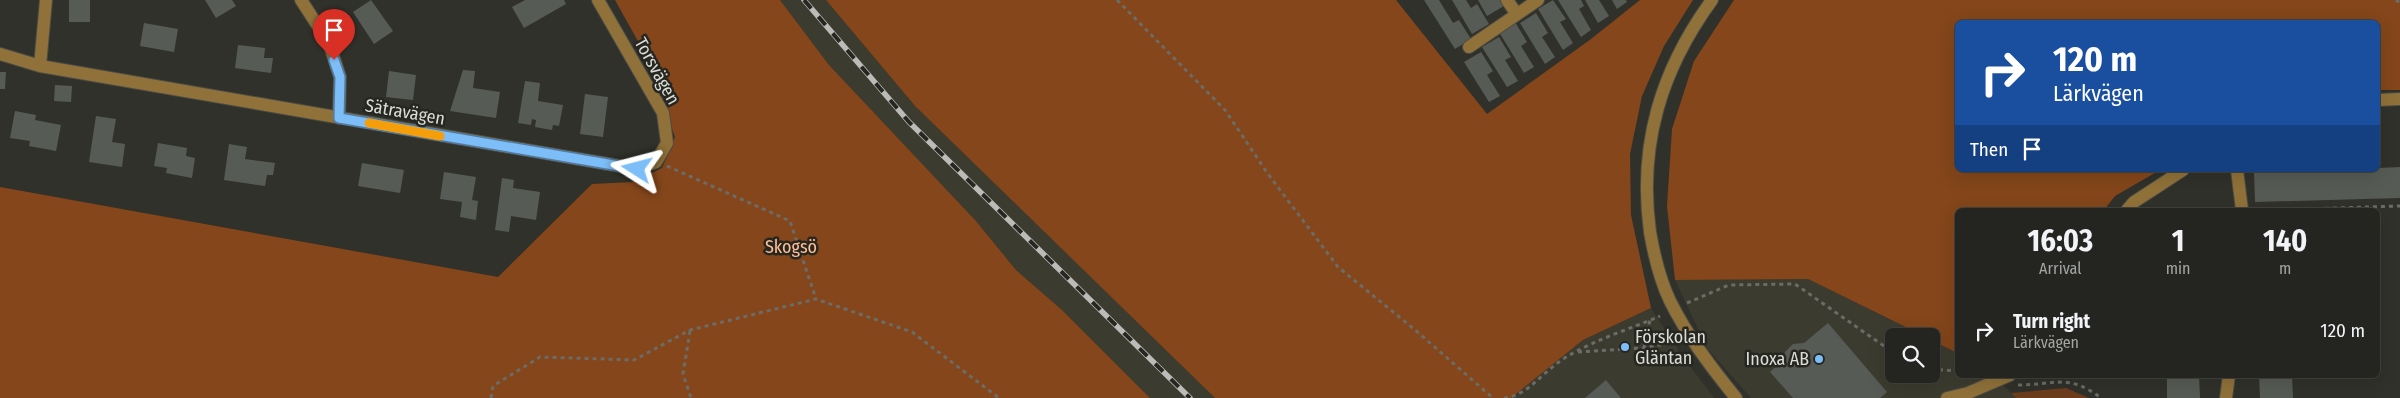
<!DOCTYPE html>
<meta charset="utf-8">
<style>
body{margin:0;font-family:"Fira Sans Condensed",sans-serif;background:#2c2d29;color:#f1f3f6;height:100vh;display:flex;flex-direction:column;font-size:19px;white-space:nowrap}
*{box-sizing:border-box;margin:0}
p{font-size:16px;color:#a3a5a5}
.icon{flex:none;width:28px;height:28px;fill:none;stroke:currentColor;stroke-width:2;stroke-linecap:round;stroke-linejoin:round}
.map{position:relative;flex:1;overflow:hidden}
.side{position:absolute;left:1955px;top:208px;width:425px;height:170px;display:flex;flex-direction:column;background:#242520;border-radius:8px;box-shadow:0 5px 20px #0002,0 0 0 1px #41423e}
.side>*{flex:none}
.top-card{position:absolute;left:1955px;top:20px;width:425px;height:152px;border-radius:8px;box-shadow:0 5px 20px #0002,0 0 0 1px #41423e;background:#1a4fa0;color:#fff;overflow:hidden}
.controls{position:absolute;left:1885px;top:328px;display:grid;gap:10px}
.controls a{display:grid;place-items:center;width:55px;height:55px;border-radius:8px;background:#242520;box-shadow:0 5px 20px #0002,0 0 0 1px #41423e;font-size:25px}
.pin{position:absolute;display:grid;place-items:center;width:42px;height:42px;color:#fff;margin:-51px -21px;border-radius:50% 50% 50% 0;rotate:-45deg;box-shadow:0 0 5px #0007}
.pin .icon{rotate:45deg}
.me{position:absolute;width:55px;margin:-28px;rotate:279deg;stroke-linejoin:round;filter:drop-shadow(0 0 4px #0008)}
.turn{display:flex;align-items:center;gap:18px;height:105px;padding:0 15px;font-size:22px}
.turn .icon{width:65px;height:65px;stroke-width:2.5}
.turn b{display:block;font-size:35px;line-height:42px}
.then{display:flex;align-items:center;height:48px;padding:0 15px;background:#0003;gap:10px;font-size:19px}
.eta{display:flex;justify-content:space-evenly;align-items:center;height:85px;text-align:center}
.eta b{font-size:30px;font-weight:700;line-height:35px}
ul{padding:0;list-style:none}
li{display:flex;align-items:center;gap:15px;height:75px;padding:0 15px}
li div{flex:1}
li b{display:block;font-size:19px}
li em{font-style:normal}
.map>svg:first-child{display:block}
.built{fill:#3b3b2f}
.green{fill:#6d3d1d}
.forest{fill:#84461a}
.building{fill:#575b56}
.lines{fill:none;stroke-linecap:round;stroke-linejoin:round}
.minor-casing{stroke:#4b4c46;stroke-width:14}
.path{stroke:#6c6c66;stroke-width:3;stroke-dasharray:4 4;stroke-linecap:butt}
.minor{stroke:#907139;stroke-width:12}
.rail-casing{stroke:#bbbcb7;stroke-width:5.5}
.rail{stroke:#272721;stroke-width:4;stroke-dasharray:11;stroke-linecap:butt}
.route-casing{stroke:#517ca2;stroke-width:12}
.route{stroke:#7dbef9;stroke-width:9}
.slow{stroke:#f59e0b;stroke-width:9}
.poi-dot{fill:#7dbef9;stroke:#272721;stroke-width:2}
.labels{text-anchor:middle;dominant-baseline:central;stroke-width:5;stroke-linejoin:round;paint-order:stroke}
.street-label{font-size:18px;fill:#dbdbd7;stroke:#272721}
.park-label{font-size:18px;fill:#ffbd94;stroke:#272721}
.poi-label{font-size:18px;fill:#dbdbd7;stroke:#272721;text-anchor:start}
</style>
<div class="map">
<svg width="2400" height="398" viewBox="0 0 2400 398">
<rect width="100%" height="100%" fill="#30312a"/>
<path class="built" d="M780,0H826L915,106L1215,398H1150L1062,310L1016,270L976,221L829,65Z
M1808,279L1924,336H1894V374H1931V340L1957,353L1958,375H1994L2016,398H1751L1707,348L1675,280Z
M1651,308L1681,354L1714,398H1511L1583,340Z"/>
<path class="green" d="M2066,388L2089,398H2016L2011,393Z"/>
<path class="forest" d="M615,0H780L829,65L976,221L1016,270L1062,310L1150,398H0V187L498,277L592,184L633,182L662,168L675,137L644,52Z
M826,0H1396L1487,114L1591,39L1640,0H1693L1664,46L1642,96L1630,154L1631,215L1651,308L1583,340L1511,398H1215L915,106Z
M1734,0H2400V90H2378V22H1958V170H2160L2115,196L2104,210H1958L1957,353L1931,340V336H1924L1808,279L1675,280L1667,206L1672,129L1694,61Z"/>
<path class="building" d="M69,0H90V22H69Z
M205,0H232L236,6L216,18Z
M371,0L393,31L374,44L353,12Z
M525,0H564L566,4L524,28L512,7Z
M1424,0H1439L1453,23L1459,20L1471,39L1455,49Z
M1452,0H1466L1471,8L1477,4L1489,24L1472,34Z
M1478,0H1500L1504,6L1487,16Z
M1553,0L1566,19L1560,22L1573,43L1563,50L1538,9Z
M1558,0H1581L1584,6L1579,9L1591,30L1581,37Z
M1585,0H1599L1609,16L1598,23Z
M1612,0H1626L1627,2L1617,9Z
M1536,13L1548,33L1542,37L1555,57L1545,64L1520,23Z
M1515,22L1527,42L1521,46L1534,67L1524,73L1499,32Z
M144,23L178,29L174,52L140,46Z
M1499,37L1511,57L1505,60L1518,81L1507,87L1482,47Z
M238,45L265,48L264,58H273L271,73L235,68Z
M1481,52L1493,71L1487,75L1500,96L1489,102L1464,62Z
M463,70L475,71L473,88L500,92L496,118L450,111Z
M389,71L416,75L413,100L386,97Z
M0,72H6L5,89H0Z
M525,81L540,83L538,101L563,105L559,126L553,125L552,130L535,127L536,120L532,119L531,125L518,123Z
M55,85L72,86L71,102L54,101Z
M585,94L608,97L603,137L580,134Z
M15,111L36,115L35,120L61,125L56,151L29,146L30,141L10,138Z
M96,116L116,119L112,142L125,144L122,167L89,162Z
M158,143L187,148L186,156L195,158L192,178L166,173L167,168L154,166Z
M229,144L247,147L245,159L275,163L273,175H267L265,186L224,180Z
M362,163L404,170L400,193L358,186Z
M2400,167V198L2255,202L2254,172L2378,170V168Z
M444,172L476,177L472,200L478,201L476,220L460,217L462,202L440,199Z
M502,178L514,180L513,188L540,192L536,220L511,216L509,232L495,230Z
M1828,323L1887,392L1880,398H1793L1770,372L1782,361L1785,352L1793,344L1804,343Z
M2167,375H2199L2200,398H2167Z
M2259,375H2292L2293,398H2260Z
M1606,380L1621,398H1585Z"/>
<g class="lines">
<defs>
<path id="minor" d="M301,0L329,43L340,77L339,118
M1507,0L1516,13
M1712,0C1661,70 1638,145 1650,232C1654,255 1660,280 1670,301C1688,337 1711,367 1736,398
M1469,47L1538,0
M0,54L40,66L637,169L656,162L667,143L663,113L598,0
M40,66L46,0
M2378,100L2400,99
M2237,170L2242,210
M2127,210L2134,202L2183,170
M1947,398L1968,393L2010,375
M2226,398L2229,375"/>
</defs>
<use href="#minor" class="minor-casing"/>
<path class="path" d="M1117,0L1225,110L1268,174L1338,267L1414,329L1493,398
M2396,0L2400,3
M667,166L790,221L816,299
M2269,210L2400,206
M1687,303L1729,285L1795,284L1894,353
M690,331L683,374L691,398
M1644,348L1650,320
M1578,352L1644,348L1679,341
M1931,369L1958,371
M2018,385C2055,385 2068,373 2101,398
M491,398L493,386L540,357L634,360L690,330L816,299L912,332L999,398
M1504,398C1525,396 1538,378 1555,365C1581,344 1628,330 1660,316"/>
<use href="#minor" class="minor"/>
<defs>
<path id="rail" d="M804,0L909,122L1190,398"/>
</defs>
<use href="#rail" class="rail-casing"/>
<use href="#rail" class="rail"/>
</g>
<g class="lines">
<defs>
<path id="route" d="M334,60L340,77L339,118L637,169"/>
</defs>
<use href="#route" class="route-casing"/>
<use href="#route" class="route"/>
<path class="slow" d="M369,123L440,136"/>
</g>
<g class="poi-dot">
<circle cx="1625" cy="347" r="5"/>
<circle cx="1819" cy="359" r="5"/>
</g>
<g class="labels">
<g class="street-label">
<text transform="translate(657 71) rotate(61)">Torsvägen</text>
<text transform="translate(405 112) rotate(10)">Sätravägen</text>
</g>
<g class="park-label">
<text x="791" y="247">Skogsö</text>
</g>
<g class="poi-label">
<text x="1635" y="337">Förskolan<tspan x="1635" dy="21">Gläntan</tspan></text>
<text x="1809" y="359" text-anchor="end">Inoxa AB</text>
</g>
</g>
</svg>
<div class="controls">
<a><svg class="icon" aria-label="search" viewBox="0 0 24 24"><circle cx="10" cy="10" r="6"/><path d="M15 15l6 6"/></svg></a>
</div>
<div class="pin" style="left:334px;top:60px;background:#d93025"><svg class="icon" aria-label="arrive" viewBox="0 0 24 24"><path d="M6 21V4h12l-3 4 3 4H6"/></svg></div>
<svg class="me" style="left:637px;top:169px" viewBox="-20 -20 40 40"><path d="M0-17L14 15 0 8-14 15z" fill="#7dbef9" stroke="#fff" stroke-width="4"/></svg>
<div class="top-card">
<div class="turn"><svg class="icon" aria-label="right" viewBox="0 0 24 24"><path d="M7 20v-9h11M14 6l5 5-5 5"/></svg><div><b>120 m</b>Lärkvägen</div></div>
<div class="then">Then<svg class="icon" aria-label="arrive" viewBox="0 0 24 24"><path d="M6 21V4h12l-3 4 3 4H6"/></svg></div>
</div>
<section class="side">
<div class="eta">
<div><b>16:03</b><p>Arrival</p></div>
<div><b>1</b><p>min</p></div>
<div><b>140</b><p>m</p></div>
</div>
<ul>
<li><svg class="icon" aria-label="right" viewBox="0 0 24 24"><path d="M7 20v-9h11M14 6l5 5-5 5"/></svg><div><b>Turn right</b><p>Lärkvägen</p></div><em>120 m</em></li>
</ul>
</section>
</div>
